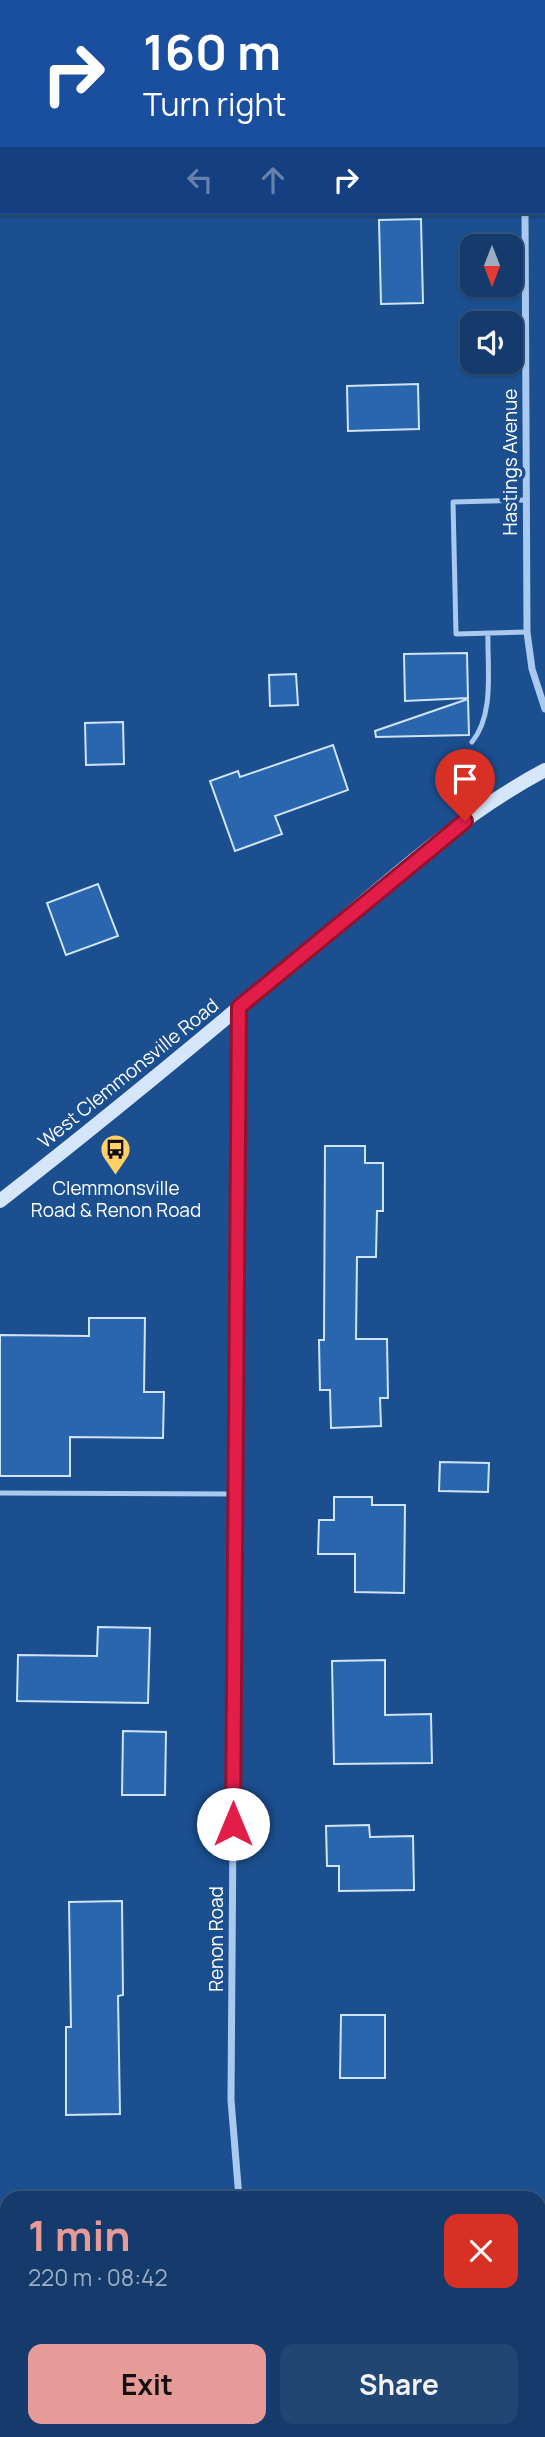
<!DOCTYPE html>
<meta charset="utf-8">
<style>
body{margin:0;font-family:Manrope,sans-serif;background:#214673;color:#f1f3f6;height:100vh;display:flex;flex-direction:column;font-size:26px;white-space:nowrap}
*{box-sizing:border-box;margin:0}
p{font-size:23px;color:#9dadc1}
.icon{flex:none;width:38px;height:38px;fill:none;stroke:currentColor;stroke-width:2;stroke-linecap:round;stroke-linejoin:round}
.map{position:relative;flex:1;overflow:hidden}
.panel{position:absolute;left:0px;top:2191px;width:546px;height:247px;display:flex;flex-direction:column;background:#143b6b;border-radius:21px 21px 0 0;box-shadow:0 2px 5px #0004,0 0 0 2px #33557e}
.panel>*{flex:none}
.top-card{position:absolute;left:0px;top:0px;width:546px;height:214px;box-shadow:0 2px 5px #0004,0 0 0 2px #33557e;background:#1a4fa0;color:#fff;overflow:hidden}
.needle{width:46px;rotate:180deg}
.buttons{position:absolute;left:460px;top:234px;display:grid;gap:14px}
.buttons a{display:grid;place-items:center;width:63px;height:63px;border-radius:14px;background:#143b6b;box-shadow:0 2px 5px #0004,0 0 0 2px #33557e;font-size:35px}
.pin{position:absolute;display:grid;place-items:center;width:60px;height:60px;color:#fff;margin:-72px -30px;border-radius:50% 50% 50% 0;rotate:-45deg;box-shadow:0 0 7px #0007}
.pin .icon{rotate:45deg}
.me{position:absolute;width:77px;margin:-38px;rotate:0deg;stroke-linejoin:round;filter:drop-shadow(0 0 5px #0008)}
.turn{display:flex;align-items:center;gap:24px;height:147px;padding:0 28px;font-size:32px}
.turn .icon{width:91px;height:91px;stroke-width:2.5}
.turn b{display:block;font-size:49px;line-height:60px}
.lanes{display:flex;align-items:center;height:66px;padding:0 28px;background:#0003;justify-content:center;gap:35px;direction:ltr}
.lanes .off{opacity:.35}
.round{display:grid;place-items:center;flex:none;width:74px;height:74px;border-radius:14px;background:#214673}
.summary{display:flex;align-items:center;justify-content:space-between;height:119px;padding:0 28px}
h1{font-size:42px;font-weight:700;line-height:52px;color:#e69b98}
.button{display:flex;gap:14px;margin-top:auto;padding:14px 28px}
.button a{flex:1;height:80px;border-radius:14px;background:#e69b98;color:#111;font-size:28px;font-weight:700;line-height:80px;text-align:center}
.button a+a{background:#214673;color:#f1f3f6}
.map>svg:first-child{display:block}
.building{fill:#2a66ad;stroke:#cfe3fa;stroke-width:2}
.lines{fill:none;stroke-linecap:round;stroke-linejoin:round}
.lane{stroke:#a9c9ee;stroke-width:5}
.street{stroke:#a9c9ee;stroke-width:7}
.secondary{stroke:#d6e6fa;stroke-width:14}
.route-casing{stroke:#92132f;stroke-width:18}
.route{stroke:#e11d48;stroke-width:12}
.labels{text-anchor:middle;dominant-baseline:central;stroke-width:7;stroke-linejoin:round;paint-order:stroke}
.street-label{font-size:19px;fill:#fff;stroke:#1b4f8f}
.poi-label{font-size:19px;fill:#fff;stroke:#1b4f8f}
</style>
<div class="map">
<svg width="545" height="2437" viewBox="0 0 545 2437">
<rect width="100%" height="100%" fill="#1b4f8f"/>
<path class="building" d="M421,219L423,303L381,304L379,220Z
M418,384L419,429L348,431L347,386Z
M467,653L468,698L405,701L404,654Z
M296,674L298,705L270,706L269,675Z
M468,699L469,735L376,737L375,731Z
M123,722L124,764L86,765L85,723Z
M333,745L348,790L275,816L282,834L235,851L210,781L238,771L240,777Z
M98,884L118,936L66,955L47,903Z
M325,1146H365V1163H383V1211H377L376,1257H357L356,1339H387L388,1398H380L381,1426L331,1428L330,1390H320L319,1340H324Z
M89,1318H145L144,1392H164L163,1438L70,1437V1476H0V1335L89,1336Z
M440,1462L489,1463L488,1492L439,1491Z
M334,1497H372V1505H405L404,1593L355,1592V1554H318L319,1520H334Z
M98,1627L150,1628L148,1703L17,1701L18,1655L97,1656Z
M385,1660V1715L431,1714L432,1763L334,1764L332,1661Z
M123,1731L166,1732L165,1795H122Z
M369,1825L370,1837L413,1836L414,1890L339,1891V1866H327L326,1826Z
M122,1901L123,1995L118,1996L120,2114L66,2115V2027H71L69,1902Z
M341,2015H385V2078H340Z"/>
<g class="lines">
<path class="lane" d="M526,500L453,502L456,634L527,632
M472,742C495,714 487,667 488,633
M0,1493L235,1494"/>
<path class="street" d="M524,0V2
M525,212L527,632L532,669L545,709
M239,1009L231,2100L239,2198
M285,2431L287,2437"/>
<path class="secondary" d="M0,1201C105,1119 207,1035 308,949C383,886 458,816 545,770"/>
</g>
<g class="lines">
<defs>
<path id="route" d="M233,1824L239,1007L465,821"/>
</defs>
<use href="#route" class="route-casing"/>
<use href="#route" class="route"/>
</g>
<defs>
<symbol id="bus-pin" viewBox="-11 -11 22 30"><path d="M0 17L-7.5 6A9.5 9.5 0 1 1 7.5 6Z" fill="#ffd166" stroke="#1b4f8f"/><path d="M-5-6H5V4H4V6H2V4H-2V6H-4V4H-5ZM-3.5-4V0h7V-4ZM-3.5 1.2v1.5H-2V1.2ZM2 1.2v1.5H3.5V1.2Z" fill="#111"/></symbol>
</defs>
<g fill-rule="evenodd">
<use href="#bus-pin" x="98" y="1132" width="35" height="47"/>
</g>
<g class="labels">
<g class="street-label">
<text transform="translate(510 462) rotate(-90)">Hastings Avenue</text>
<text transform="translate(128 1073) rotate(-39)">West Clemmonsville Road</text>
<text transform="translate(216 1939) rotate(-90)">Renon Road</text>
</g>
<g class="poi-label">
<text x="116" y="1188">Clemmonsville<tspan x="116" dy="22">Road &amp; Renon Road</tspan></text>
</g>
</g>
</svg>
<div class="buttons">
<a><svg class="needle" viewBox="-14 -14 28 28"><path d="M0-13l5 13h-10z" fill="#e53935"/><path d="M0 13l5-13h-10z" fill="#9dadc1"/></svg></a>
<a><svg class="icon" aria-label="sound" viewBox="0 0 24 24"><path d="M4 9h4l5-4v14l-5-4H4zM17 9q2 3 0 6"/></svg></a>
</div>
<div class="pin" style="left:465px;top:821px;background:#d93025"><svg class="icon" aria-label="arrive" viewBox="0 0 24 24"><path d="M6 21V4h12l-3 4 3 4H6"/></svg></div>
<svg class="me" style="left:233px;top:1824px" viewBox="-20 -20 40 40"><circle r="19" fill="#fff"/><path d="M0-13L10 11 0 6-10 11z" fill="#e11d48"/></svg>
<div class="top-card">
<div class="turn"><svg class="icon" aria-label="right" viewBox="0 0 24 24"><path d="M7 20v-9h11M14 6l5 5-5 5"/></svg><div><b>160 m</b>Turn right</div></div>
<div class="lanes"><svg class="icon off" aria-label="left" viewBox="0 0 24 24"><path d="M17 20v-9H6M10 6l-5 5 5 5"/></svg><svg class="icon off" aria-label="ahead" viewBox="0 0 24 24"><path d="M12 20V5M6 11l6-6 6 6"/></svg><svg class="icon" aria-label="right" viewBox="0 0 24 24"><path d="M7 20v-9h11M14 6l5 5-5 5"/></svg></div>
</div>
<section class="panel">
<div class="summary"><div><h1>1 min</h1><p>220 m · 08:42</p></div><a class="round" style="background:#d93025;color:#fff"><svg class="icon" aria-label="close" viewBox="0 0 24 24"><path d="M6 6l12 12M18 6L6 18"/></svg></a></div>
<div class="button"><a>Exit</a><a>Share</a></div>
</section>
</div>
